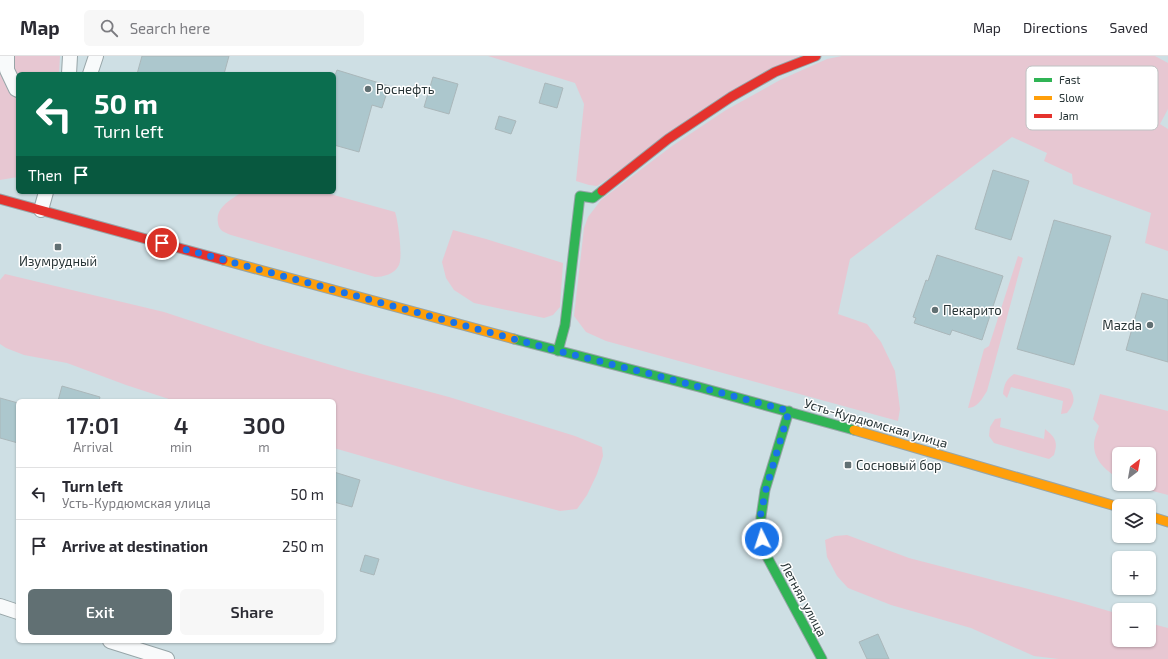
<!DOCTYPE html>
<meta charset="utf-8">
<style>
body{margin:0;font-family:"Exo 2",sans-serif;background:#f7f7f7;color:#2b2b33;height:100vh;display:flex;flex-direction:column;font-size:15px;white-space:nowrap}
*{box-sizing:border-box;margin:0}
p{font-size:13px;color:#7c7c81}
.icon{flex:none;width:22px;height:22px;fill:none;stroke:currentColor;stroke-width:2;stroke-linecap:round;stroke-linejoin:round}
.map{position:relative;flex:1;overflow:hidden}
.sheet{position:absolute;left:16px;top:343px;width:320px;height:244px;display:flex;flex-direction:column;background:#fff;border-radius:6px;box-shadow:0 1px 3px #0004}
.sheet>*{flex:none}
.hud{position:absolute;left:16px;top:16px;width:320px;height:122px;border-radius:6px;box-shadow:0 1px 3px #0004;background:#0b6e4f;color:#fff;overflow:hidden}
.needle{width:26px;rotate:31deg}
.fabs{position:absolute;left:1112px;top:391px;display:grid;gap:8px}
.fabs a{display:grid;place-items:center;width:44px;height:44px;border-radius:6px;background:#fff;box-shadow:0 1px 3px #0004;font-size:20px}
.pin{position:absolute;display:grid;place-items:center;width:34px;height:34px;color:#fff;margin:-17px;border:2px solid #fff;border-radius:50%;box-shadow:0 1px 4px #0007}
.me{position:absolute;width:44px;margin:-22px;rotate:356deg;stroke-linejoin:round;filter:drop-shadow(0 0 3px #0008)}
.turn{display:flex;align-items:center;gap:14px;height:84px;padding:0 12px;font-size:18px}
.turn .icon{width:52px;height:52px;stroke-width:2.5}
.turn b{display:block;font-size:28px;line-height:34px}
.then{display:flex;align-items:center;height:38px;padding:0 12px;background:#0003;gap:8px;font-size:15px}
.eta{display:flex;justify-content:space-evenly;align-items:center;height:68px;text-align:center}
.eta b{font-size:24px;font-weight:600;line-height:28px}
.cta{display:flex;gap:8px;margin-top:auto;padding:8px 12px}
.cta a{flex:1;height:46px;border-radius:6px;background:#617073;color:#fff;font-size:16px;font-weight:600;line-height:46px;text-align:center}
.cta a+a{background:#f7f7f7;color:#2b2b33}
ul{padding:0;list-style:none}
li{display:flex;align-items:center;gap:12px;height:52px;padding:0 12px;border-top:1px solid #e1e1e2}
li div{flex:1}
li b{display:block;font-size:15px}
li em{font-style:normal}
header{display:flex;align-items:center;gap:24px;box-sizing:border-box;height:56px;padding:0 20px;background:#fff;border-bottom:1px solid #e1e1e2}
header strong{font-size:19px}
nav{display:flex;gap:22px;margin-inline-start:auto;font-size:14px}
.search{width:280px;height:36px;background:#f7f7f7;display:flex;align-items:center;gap:10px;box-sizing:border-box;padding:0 14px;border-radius:6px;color:#7c7c81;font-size:15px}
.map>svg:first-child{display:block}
.green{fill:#e7c7d2}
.building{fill:#acc7cd;stroke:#aab7ba}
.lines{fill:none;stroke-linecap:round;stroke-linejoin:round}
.street-casing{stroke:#97a5a8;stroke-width:16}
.fast-casing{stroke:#97a5a8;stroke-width:11}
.slow-casing{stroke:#97a5a8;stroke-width:11}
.jam-casing{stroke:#97a5a8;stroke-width:11}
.street{stroke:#f8fafb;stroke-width:14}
.fast{stroke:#30b455;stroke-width:9}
.slow{stroke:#ff9f0a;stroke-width:9}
.jam{stroke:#e5322d;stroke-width:9}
.route{stroke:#1a73e8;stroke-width:7;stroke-dasharray:0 12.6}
.poi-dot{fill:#617073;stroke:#fff;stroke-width:1.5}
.labels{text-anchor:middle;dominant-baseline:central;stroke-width:3;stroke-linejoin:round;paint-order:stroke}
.poi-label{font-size:13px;fill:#273436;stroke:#fff;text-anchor:start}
.street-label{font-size:13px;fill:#273436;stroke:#fff}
.key{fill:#fff;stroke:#bec2c3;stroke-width:1}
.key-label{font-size:11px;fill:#273436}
</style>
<header>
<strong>Map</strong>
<div class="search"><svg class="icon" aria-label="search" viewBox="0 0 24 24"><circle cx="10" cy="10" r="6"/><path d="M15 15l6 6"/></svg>Search here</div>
<nav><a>Map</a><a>Directions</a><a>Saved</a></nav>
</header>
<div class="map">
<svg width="1168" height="603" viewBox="0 0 1168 603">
<rect width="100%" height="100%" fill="#cedfe4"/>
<path class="green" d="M0,0H60L59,18H18V121L0,124Z
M488,0H799L597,130L589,129L576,125L584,48L575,27Z
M842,0H1155L1168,7V53L1160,68L1168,73V195L1145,187L1151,157L1073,128L1072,118L1044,105L1047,97L1012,81L850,203L838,258L867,268L881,286L895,315L900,353L898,365L606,285L586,276L574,260L584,172L588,161L601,144L672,90L726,54L780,24L827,3Z
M242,136H323L395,156C398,164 403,201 399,209C395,218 383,221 375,221L231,179C224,176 219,175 218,167C215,151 231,144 242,136Z
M453,174L486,183L563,207L560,251L553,259L544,262L474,247L454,234L446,222L442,206Z
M1018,200L1023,202L987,335C982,343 977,352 968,352L984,293L989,290Z
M5,218L164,256L264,289L348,314L449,341L575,380L602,391L603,400L597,418L587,439L577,453L560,455L465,430L334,392V345H175L126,329L67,307L24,299L6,292L0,288V224Z
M1014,318L1070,333C1076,343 1074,348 1067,357L1061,358L1063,345L1011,331L1007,342L1003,338C1004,329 1006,323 1014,318Z
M1100,338L1168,355V439L1126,428H1149V398H1119V423C1107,415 1094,405 1094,389C1094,383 1097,376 1099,370L1093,363Z
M1001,362L1000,371L1044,383L1045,373C1056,382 1058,386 1054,399L1049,403L994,387L989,380L990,371L995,363Z
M847,479L909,502L1078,546L1119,558V584H1149V567L1168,572V603H1059L1034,600L971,572L891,549L848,532L837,520L827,501L825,484L835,480Z"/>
<path class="building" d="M142,0H229L224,18H137Z
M337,14L389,30L382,52L372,49L359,96L334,89V22Z
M433,21L458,28L449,58L424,51Z
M545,27L563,32L557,52L539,47Z
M499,60L516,65L511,78L495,73Z
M993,114L1029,125L1011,184L975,173Z
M1054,164L1111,180L1074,309L1017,293Z
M937,199L1003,220L982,284L952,274L950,279L914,267L916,262L913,261L926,224L928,225Z
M1142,237L1168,244V306L1126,294Z
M62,330L100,341L99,345H58Z
M0,342L18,347V387L0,382Z
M334,416L360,424L352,451L334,446Z
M365,499L379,503L374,519L360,515Z
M878,578L889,603H867L859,586Z"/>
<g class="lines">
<defs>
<path id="street" d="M7,0V14L16,33L18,34
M69,18L70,0
M90,18L96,0
M41,154L46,136
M0,550L18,556
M110,585L167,603"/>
<path id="fast" d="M514,283L699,331L854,374
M558,295L565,269L580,140L593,142L602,135
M789,355L765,434L761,461V475L765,497L822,603"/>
<path id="slow" d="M223,204L514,283
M854,374L1119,451
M1149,460L1168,466"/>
<path id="jam" d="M602,135L668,83L731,41L775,16L816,0
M0,143L223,204"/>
</defs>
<use href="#street" class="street-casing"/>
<use href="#fast" class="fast-casing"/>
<use href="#slow" class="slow-casing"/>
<use href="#jam" class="jam-casing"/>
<use href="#street" class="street"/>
<use href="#fast" class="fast"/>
<use href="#slow" class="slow"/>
<use href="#jam" class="jam"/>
</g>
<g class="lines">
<path class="route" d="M162,187L558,295L651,318L789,355L766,433L760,462L762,483"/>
</g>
<g class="poi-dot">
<circle cx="368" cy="33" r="4"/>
<rect x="54" y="187" width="8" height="8" rx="2"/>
<circle cx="935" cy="254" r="4"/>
<circle cx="1150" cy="269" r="4"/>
<rect x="844" y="405" width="8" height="8" rx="2"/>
</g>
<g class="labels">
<g class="poi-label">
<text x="376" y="33">Роснефть</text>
<text x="58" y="205" text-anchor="middle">Изумрудный</text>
<text x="943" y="254">Пекарито</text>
<text x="1142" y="269" text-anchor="end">Mazda</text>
<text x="856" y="409">Сосновый бор</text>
</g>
<g class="street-label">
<text transform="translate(876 367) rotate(16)">Усть-Курдюмская улица</text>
<text transform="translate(804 543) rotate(62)">Летняя улица</text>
</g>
</g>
<rect x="1026" y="10" width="132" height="64" rx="6" class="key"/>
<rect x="1034" y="22" width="18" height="4" fill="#30b455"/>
<rect x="1034" y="40" width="18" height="4" fill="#ff9f0a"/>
<rect x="1034" y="58" width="18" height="4" fill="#e5322d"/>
<g class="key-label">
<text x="1059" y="28">Fast</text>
<text x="1059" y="46">Slow</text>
<text x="1059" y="64">Jam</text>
</g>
</svg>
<div class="fabs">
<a><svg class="needle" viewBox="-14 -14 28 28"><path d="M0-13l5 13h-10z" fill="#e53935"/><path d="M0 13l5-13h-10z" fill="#7c7c81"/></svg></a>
<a><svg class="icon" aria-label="layers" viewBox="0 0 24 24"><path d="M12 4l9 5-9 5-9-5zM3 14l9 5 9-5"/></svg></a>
<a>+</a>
<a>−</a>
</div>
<div class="pin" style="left:162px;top:187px;background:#d93025"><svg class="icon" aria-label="arrive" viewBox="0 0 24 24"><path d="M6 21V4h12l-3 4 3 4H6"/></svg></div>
<svg class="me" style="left:762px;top:483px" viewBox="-20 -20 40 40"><circle r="17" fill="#1a73e8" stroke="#fff" stroke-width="3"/><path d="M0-11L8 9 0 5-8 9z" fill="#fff"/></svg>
<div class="hud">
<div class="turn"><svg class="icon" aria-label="left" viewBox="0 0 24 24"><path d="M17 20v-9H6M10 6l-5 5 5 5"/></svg><div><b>50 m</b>Turn left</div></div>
<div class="then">Then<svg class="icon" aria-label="arrive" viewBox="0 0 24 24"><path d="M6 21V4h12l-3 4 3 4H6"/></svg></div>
</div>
<section class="sheet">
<div class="eta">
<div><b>17:01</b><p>Arrival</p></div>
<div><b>4</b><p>min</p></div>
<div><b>300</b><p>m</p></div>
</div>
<ul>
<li><svg class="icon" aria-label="left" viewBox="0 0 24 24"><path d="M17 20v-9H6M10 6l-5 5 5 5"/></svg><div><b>Turn left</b><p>Усть-Курдюмская улица</p></div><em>50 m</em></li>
<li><svg class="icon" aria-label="arrive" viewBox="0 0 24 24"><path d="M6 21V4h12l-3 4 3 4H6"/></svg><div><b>Arrive at destination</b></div><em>250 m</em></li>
</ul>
<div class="cta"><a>Exit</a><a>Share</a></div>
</section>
</div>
